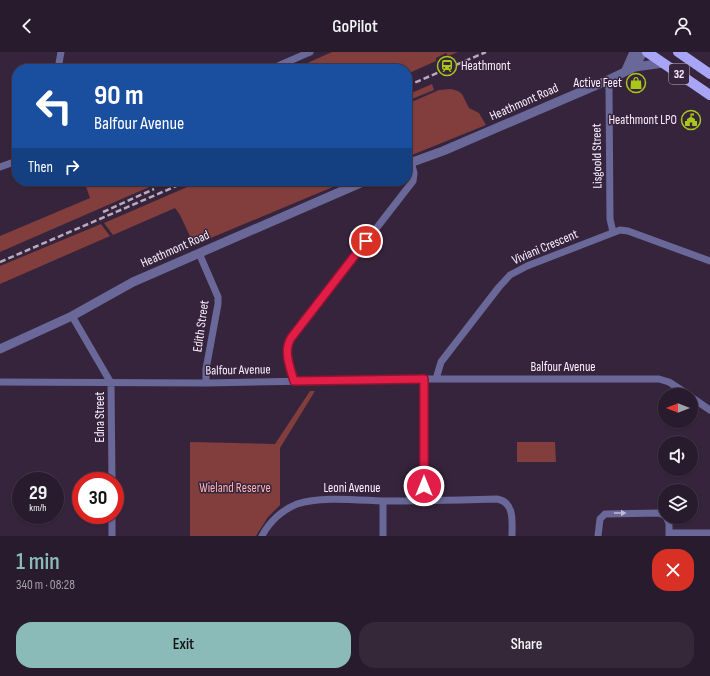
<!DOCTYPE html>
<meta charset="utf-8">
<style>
body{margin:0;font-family:"Sofia Sans Condensed",sans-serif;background:#342839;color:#f1f3f6;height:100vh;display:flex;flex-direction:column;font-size:15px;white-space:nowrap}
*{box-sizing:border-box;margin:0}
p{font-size:13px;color:#a5a1aa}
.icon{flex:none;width:22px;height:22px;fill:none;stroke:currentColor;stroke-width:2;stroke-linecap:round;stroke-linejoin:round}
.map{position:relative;height:484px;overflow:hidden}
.details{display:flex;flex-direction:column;background:#281b2d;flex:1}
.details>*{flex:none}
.hud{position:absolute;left:12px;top:12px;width:400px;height:122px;border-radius:16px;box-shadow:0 1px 3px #0004,0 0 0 1px #443949;background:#1a4fa0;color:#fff;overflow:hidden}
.needle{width:26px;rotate:270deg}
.controls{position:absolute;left:658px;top:336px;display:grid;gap:8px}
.controls a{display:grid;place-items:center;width:40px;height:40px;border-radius:50%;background:#281b2d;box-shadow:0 1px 3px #0004,0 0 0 1px #443949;font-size:20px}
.speed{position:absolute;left:12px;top:420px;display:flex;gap:8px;font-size:20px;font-weight:700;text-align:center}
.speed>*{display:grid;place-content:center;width:52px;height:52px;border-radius:50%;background:#281b2d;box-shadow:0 1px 3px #0004,0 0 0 1px #443949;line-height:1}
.speed small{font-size:10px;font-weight:400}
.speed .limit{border:6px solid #d22;background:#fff;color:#111}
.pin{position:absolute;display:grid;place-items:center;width:34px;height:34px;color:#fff;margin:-17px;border:2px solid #fff;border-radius:50%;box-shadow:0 1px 4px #0007}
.me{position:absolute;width:44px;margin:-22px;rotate:0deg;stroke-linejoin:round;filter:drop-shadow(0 0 3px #0008)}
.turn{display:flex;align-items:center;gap:14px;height:84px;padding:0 16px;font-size:18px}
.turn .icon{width:52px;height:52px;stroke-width:2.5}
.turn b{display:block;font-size:28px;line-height:34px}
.then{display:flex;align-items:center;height:38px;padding:0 16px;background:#0003;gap:8px;font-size:15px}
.round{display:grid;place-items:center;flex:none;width:42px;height:42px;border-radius:16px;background:#342839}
.summary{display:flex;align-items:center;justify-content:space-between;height:68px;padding:0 16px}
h1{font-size:24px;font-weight:600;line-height:30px;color:#8bbbb9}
.button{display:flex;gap:8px;margin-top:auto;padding:8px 16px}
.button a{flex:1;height:46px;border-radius:16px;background:#8bbbb9;color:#111;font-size:16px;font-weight:600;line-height:46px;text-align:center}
.button a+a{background:#342839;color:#f1f3f6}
header{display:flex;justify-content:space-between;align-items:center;height:52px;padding:0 16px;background:#281b2d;font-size:18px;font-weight:600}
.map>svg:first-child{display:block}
.green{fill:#813e3d}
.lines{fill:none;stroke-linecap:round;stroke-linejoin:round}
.minor{stroke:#696899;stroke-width:7}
.tertiary{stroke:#696899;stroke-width:9}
.primary{stroke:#a8a5f6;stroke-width:10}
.rail{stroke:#b9abbd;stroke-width:2.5;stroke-dasharray:6 3;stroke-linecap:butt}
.oneway{fill:#c1b9d6}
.route-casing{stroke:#92132f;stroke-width:10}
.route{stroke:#e11d48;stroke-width:7}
.labels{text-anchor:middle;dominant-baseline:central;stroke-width:3;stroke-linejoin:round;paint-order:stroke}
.shield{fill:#36243c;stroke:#c0b2c4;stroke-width:1}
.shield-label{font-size:12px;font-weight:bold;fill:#fbefff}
.poi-label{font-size:13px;fill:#fbefff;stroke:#36243c;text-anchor:end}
.street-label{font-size:13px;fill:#fbefff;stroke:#36243c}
.park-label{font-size:13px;fill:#fdb5b1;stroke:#36243c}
</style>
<header><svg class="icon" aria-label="back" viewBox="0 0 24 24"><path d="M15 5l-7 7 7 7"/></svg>GoPilot<svg class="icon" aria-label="person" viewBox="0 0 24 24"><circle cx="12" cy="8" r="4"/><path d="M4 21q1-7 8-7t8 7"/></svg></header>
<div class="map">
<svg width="710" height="484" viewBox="0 0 710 484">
<rect width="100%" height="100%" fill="#36243c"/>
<path class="green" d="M332,0H458L448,4L446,1L436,6V9L407,22V17H294Z
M432,32L434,38L407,49V43Z
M451,37L458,39L462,42L469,56L479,61L486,73L407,105V52L439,38Z
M84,129H163L0,200V184L90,146Z
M201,129H347L194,193L180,163L175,156L113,183L104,171Z
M101,172L110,184L0,232V214Z
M310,339H315L280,396V453L268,465L256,484H190V390L275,392Z
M517,390H555L556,410H517Z"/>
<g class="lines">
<path class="minor" d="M58,17L61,0
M271,17L310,0
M606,29L609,37L610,167L613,180
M0,115L17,109
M199,201L218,245V252L206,317V331
M72,264L111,331L112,429
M436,327L441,310L499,235L510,223L527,214L620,178L628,179L710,209
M294,329L287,303L289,289L413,129L414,121L411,110
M0,330L206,331L424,327H659L669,330L689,343
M691,345L710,358
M424,448V327
M383,449V484
M112,463V484
M666,465L669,471V484
M669,481H710
M262,484C269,470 282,458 297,452C320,444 357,448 382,449C420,449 459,448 497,447C515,450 512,470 512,484
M598,484L600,467L605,462L660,461L665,464"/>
<path class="tertiary" d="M635,15L663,11
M626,18L634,0
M407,112L443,99L606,29L635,15L643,0
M0,297L72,264L133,230L365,129"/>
<path class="primary" d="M647,0L710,43
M678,0L710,22"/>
<path class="rail" d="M407,34L486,0
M103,160L154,137
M0,210L188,129"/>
</g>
<defs><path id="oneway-solid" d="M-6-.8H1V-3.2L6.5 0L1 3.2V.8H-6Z"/></defs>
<use class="oneway" href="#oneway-solid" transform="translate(620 461)"/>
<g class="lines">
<defs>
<path id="route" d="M366,189L291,286C283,299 290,315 294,329L424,327V434"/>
</defs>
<use href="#route" class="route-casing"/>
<use href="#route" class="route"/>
</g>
<defs>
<symbol id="station-ring" viewBox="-11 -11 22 22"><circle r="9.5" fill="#36243c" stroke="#a9c719" stroke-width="1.5"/><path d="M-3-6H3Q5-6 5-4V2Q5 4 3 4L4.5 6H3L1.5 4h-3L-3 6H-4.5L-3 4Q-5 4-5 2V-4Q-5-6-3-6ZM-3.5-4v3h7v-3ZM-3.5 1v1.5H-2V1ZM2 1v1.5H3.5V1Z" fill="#a9c719"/></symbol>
<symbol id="shop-ring" viewBox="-11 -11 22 22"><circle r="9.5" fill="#36243c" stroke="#a9c719" stroke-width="1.5"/><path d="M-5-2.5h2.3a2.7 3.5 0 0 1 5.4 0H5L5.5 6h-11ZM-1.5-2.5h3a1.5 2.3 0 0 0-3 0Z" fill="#a9c719"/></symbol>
<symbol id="civic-ring" viewBox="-11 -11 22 22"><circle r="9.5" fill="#36243c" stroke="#a9c719" stroke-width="1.5"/><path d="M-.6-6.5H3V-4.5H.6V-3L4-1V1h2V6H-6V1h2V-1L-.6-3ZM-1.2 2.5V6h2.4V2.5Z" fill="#a9c719"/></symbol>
</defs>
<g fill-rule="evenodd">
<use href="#station-ring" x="436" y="3" width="22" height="22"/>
<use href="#shop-ring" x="625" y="20" width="22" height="22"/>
<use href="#civic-ring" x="680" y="57" width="22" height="22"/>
</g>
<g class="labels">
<rect class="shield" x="669" y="12" width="20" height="20" rx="3"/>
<g class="shield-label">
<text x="679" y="22">32</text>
</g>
<g class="poi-label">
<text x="461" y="14" text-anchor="start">Heathmont</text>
<text x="622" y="31">Active Feet</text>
<text x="677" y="68">Heathmont LPO</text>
</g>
<g class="street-label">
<text transform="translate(524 50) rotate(-24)">Heathmont Road</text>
<text transform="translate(597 104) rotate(-91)">Lisgoold Street</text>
<text transform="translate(545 195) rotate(-23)">Viviani Crescent</text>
<text transform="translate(175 197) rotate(-24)">Heathmont Road</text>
<text transform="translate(201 274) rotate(-82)">Edith Street</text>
<text x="563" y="315">Balfour Avenue</text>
<text transform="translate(238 318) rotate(-1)">Balfour Avenue</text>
<text transform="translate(100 365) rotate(-90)">Edna Street</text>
<text x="352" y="436">Leoni Avenue</text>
</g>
<g class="park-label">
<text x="235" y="436">Wieland Reserve</text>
</g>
</g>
</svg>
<div class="controls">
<a><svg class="needle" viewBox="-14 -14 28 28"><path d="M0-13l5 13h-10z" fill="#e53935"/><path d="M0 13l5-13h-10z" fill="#a5a1aa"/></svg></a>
<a><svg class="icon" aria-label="sound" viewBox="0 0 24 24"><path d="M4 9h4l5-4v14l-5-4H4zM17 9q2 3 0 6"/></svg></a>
<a><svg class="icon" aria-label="layers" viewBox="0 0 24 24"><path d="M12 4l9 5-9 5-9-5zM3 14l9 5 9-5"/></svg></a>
</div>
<div class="speed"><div>29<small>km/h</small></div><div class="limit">30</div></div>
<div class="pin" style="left:366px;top:189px;background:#d93025"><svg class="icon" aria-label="arrive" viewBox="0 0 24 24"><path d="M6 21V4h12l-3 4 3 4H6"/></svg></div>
<svg class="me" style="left:424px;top:434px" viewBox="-20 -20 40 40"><circle r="17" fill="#e11d48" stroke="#fff" stroke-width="3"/><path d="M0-11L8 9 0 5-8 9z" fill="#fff"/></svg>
<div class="hud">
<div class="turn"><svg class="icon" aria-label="left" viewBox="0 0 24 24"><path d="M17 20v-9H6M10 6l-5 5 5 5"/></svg><div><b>90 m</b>Balfour Avenue</div></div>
<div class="then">Then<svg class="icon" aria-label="right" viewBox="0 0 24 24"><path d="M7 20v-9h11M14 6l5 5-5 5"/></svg></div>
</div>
</div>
<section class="details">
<div class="summary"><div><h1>1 min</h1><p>340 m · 08:28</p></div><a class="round" style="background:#d93025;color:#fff"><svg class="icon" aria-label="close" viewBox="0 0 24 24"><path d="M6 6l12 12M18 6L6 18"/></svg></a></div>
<div class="button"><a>Exit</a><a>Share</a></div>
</section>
